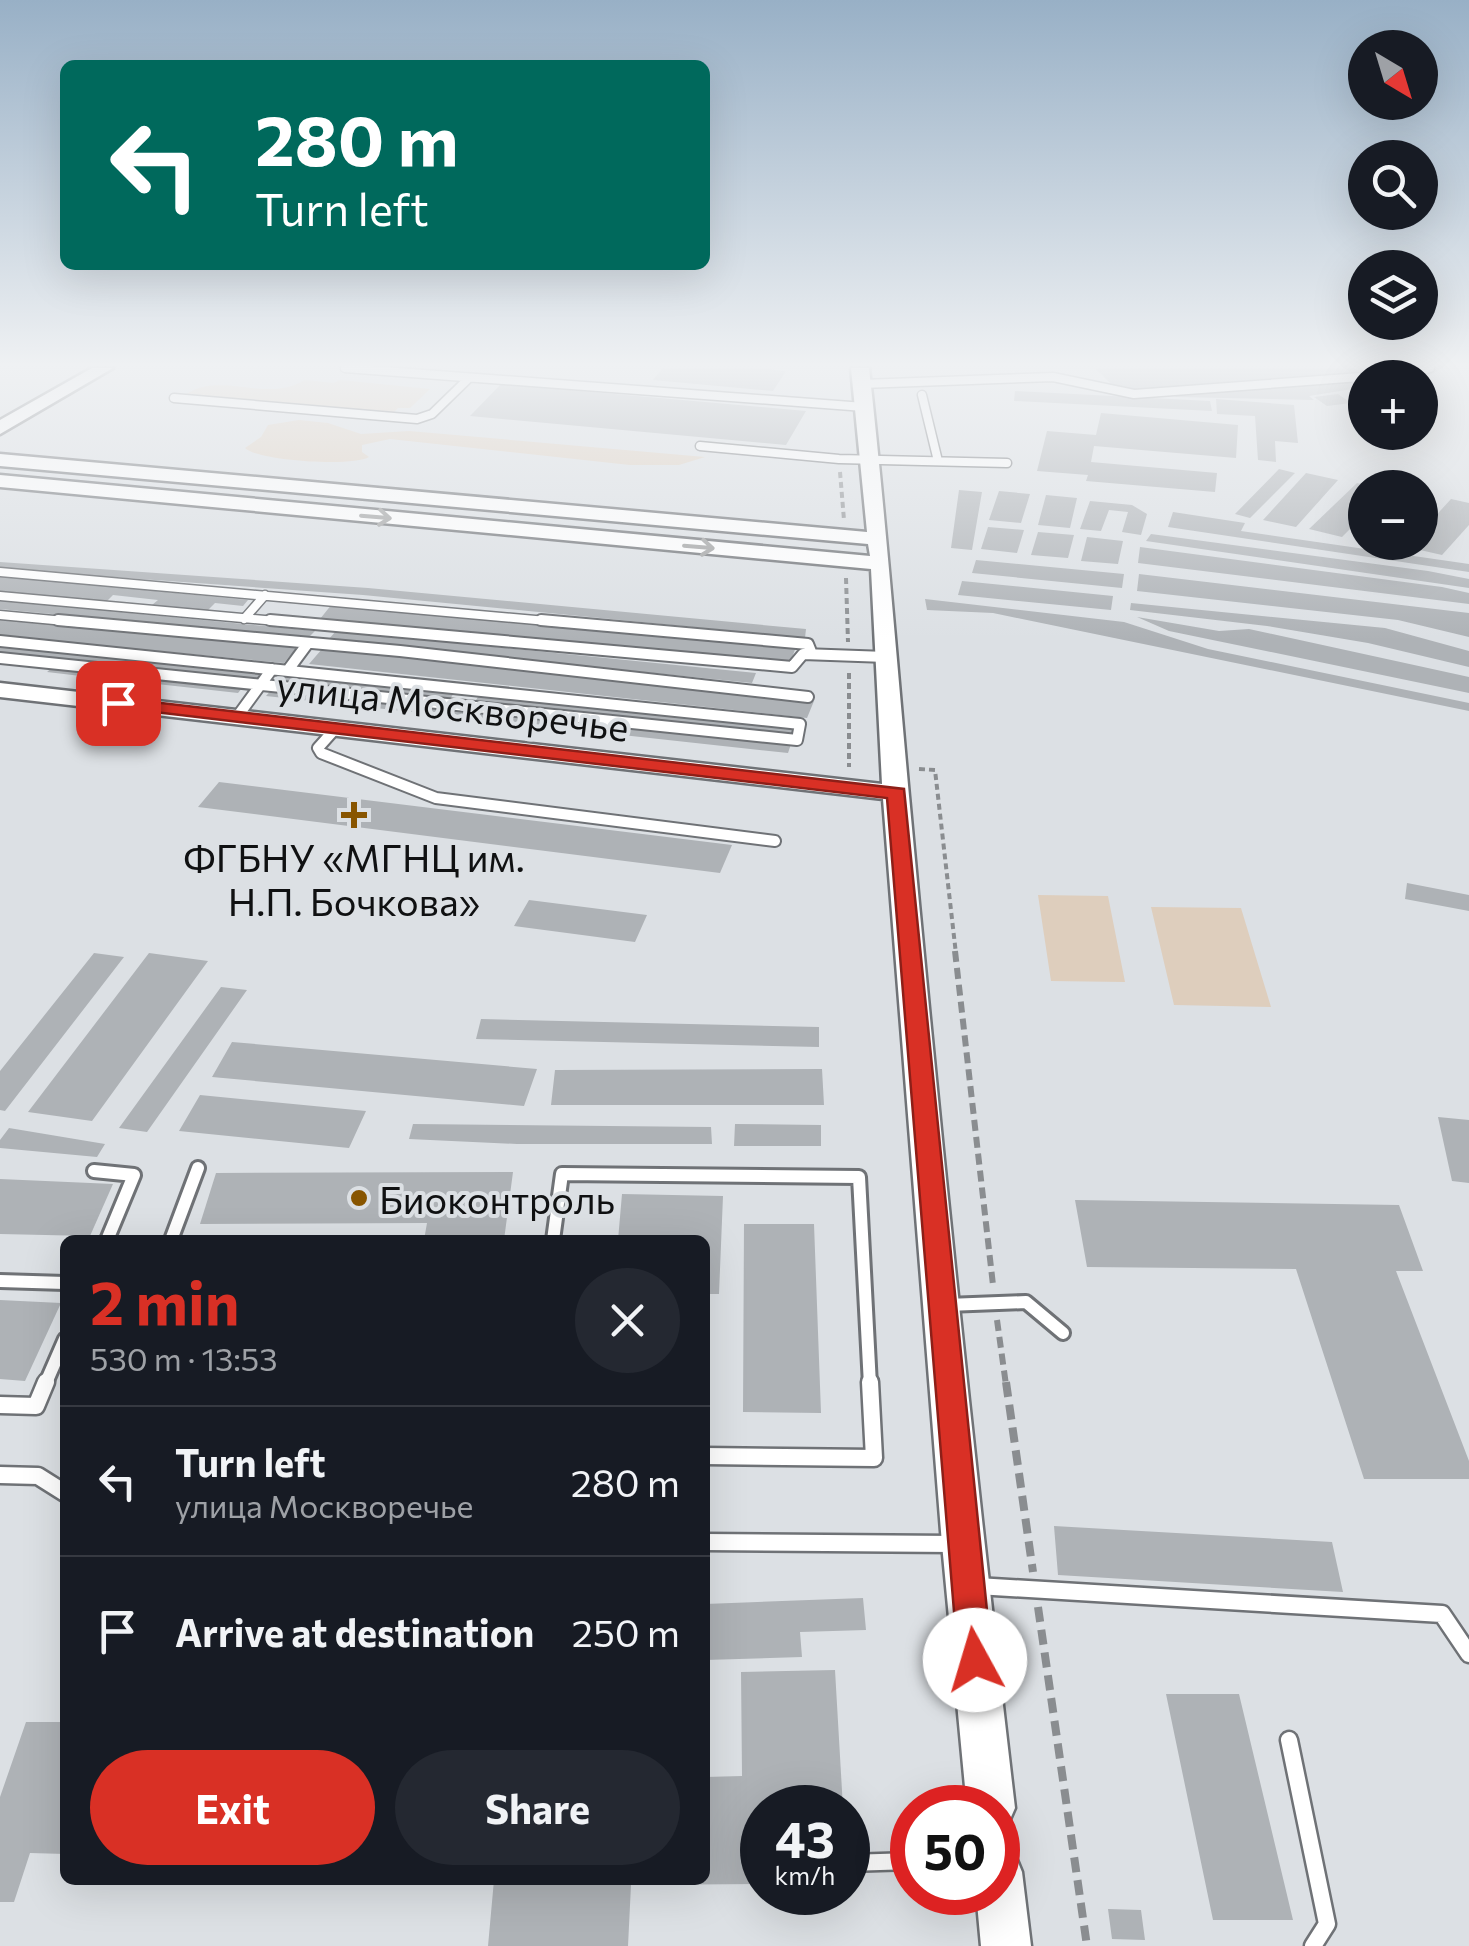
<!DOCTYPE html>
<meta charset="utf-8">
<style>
body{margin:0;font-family:Commissioner,sans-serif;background:#242831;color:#f1f3f6;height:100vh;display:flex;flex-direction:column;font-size:38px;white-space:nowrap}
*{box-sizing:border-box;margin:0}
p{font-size:32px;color:#9ea1a6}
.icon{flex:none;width:55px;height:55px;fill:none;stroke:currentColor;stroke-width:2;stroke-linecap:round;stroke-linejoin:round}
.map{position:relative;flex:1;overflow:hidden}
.drawer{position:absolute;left:60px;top:1235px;width:650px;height:650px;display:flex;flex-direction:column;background:#171b24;border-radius:15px;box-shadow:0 10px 40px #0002}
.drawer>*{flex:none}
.guide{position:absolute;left:60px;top:60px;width:650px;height:210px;border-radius:15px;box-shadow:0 10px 40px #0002;background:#00695c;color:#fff;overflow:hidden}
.needle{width:65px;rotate:142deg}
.fabs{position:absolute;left:1348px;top:30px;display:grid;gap:20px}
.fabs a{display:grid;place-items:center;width:90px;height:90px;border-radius:50%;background:#171b24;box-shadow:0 10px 40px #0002;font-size:50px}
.speed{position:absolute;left:740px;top:1785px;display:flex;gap:20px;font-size:50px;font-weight:700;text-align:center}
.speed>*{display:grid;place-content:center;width:130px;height:130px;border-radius:50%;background:#171b24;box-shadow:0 10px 40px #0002;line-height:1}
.speed small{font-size:25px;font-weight:400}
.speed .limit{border:15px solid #d22;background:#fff;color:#111}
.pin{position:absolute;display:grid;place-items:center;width:85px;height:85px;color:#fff;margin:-42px;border-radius:20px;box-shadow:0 5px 15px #0006}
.me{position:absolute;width:110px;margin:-55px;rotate:354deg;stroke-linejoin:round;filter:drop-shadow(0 0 8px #0008)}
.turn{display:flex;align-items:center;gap:35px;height:210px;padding:0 30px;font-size:45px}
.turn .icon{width:130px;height:130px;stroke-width:2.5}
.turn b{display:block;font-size:70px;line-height:85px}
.round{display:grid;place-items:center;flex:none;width:105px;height:105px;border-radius:52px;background:#242831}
.summary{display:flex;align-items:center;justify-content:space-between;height:170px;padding:0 30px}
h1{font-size:60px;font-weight:700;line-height:75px;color:#d93025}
.action{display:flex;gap:20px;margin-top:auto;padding:20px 30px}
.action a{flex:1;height:115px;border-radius:60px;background:#d93025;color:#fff;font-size:40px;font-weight:700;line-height:115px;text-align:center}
.action a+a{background:#242831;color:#f1f3f6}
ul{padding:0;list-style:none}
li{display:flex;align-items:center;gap:30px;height:150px;padding:0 30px;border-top:2px solid #363941}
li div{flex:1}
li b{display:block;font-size:38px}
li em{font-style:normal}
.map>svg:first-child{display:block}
.green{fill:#decebd}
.building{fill:#aeb2b6}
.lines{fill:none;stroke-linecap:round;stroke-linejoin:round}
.lane-far3-casing{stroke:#6f7276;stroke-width:11}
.lane-far2-casing{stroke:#6f7276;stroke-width:14}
.lane-far1-casing{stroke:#6f7276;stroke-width:18}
.lane-casing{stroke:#6f7276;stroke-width:21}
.secondary-casing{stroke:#6f7276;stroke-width:5}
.path-far2{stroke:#8a8d90;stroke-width:4;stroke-dasharray:6 4;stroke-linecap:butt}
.path-far1{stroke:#8a8d90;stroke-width:6;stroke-dasharray:11 6;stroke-linecap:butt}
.path{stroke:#8a8d90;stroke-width:8;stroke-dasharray:15 8;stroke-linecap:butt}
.lane-far3{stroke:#fff;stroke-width:8}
.lane-far2{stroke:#fff;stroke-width:10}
.lane-far1{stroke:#fff;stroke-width:12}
.lane{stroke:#fff;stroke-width:16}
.secondary{fill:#fff;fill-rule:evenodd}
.oneway{stroke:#9fa0a0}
.route{fill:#d93025;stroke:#8d1f18;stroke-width:2.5}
.poi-dot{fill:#850;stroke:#dce0e4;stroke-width:4}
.labels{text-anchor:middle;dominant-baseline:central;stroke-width:8;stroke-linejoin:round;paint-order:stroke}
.street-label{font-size:38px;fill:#101112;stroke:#dce0e4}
.poi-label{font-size:38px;fill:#101112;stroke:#dce0e4}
</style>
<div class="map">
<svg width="1469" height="1946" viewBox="0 0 1469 1946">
<rect width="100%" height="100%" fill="#dce0e4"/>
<path class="green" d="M304,380L334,383L340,380L430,389L410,408H398L393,413L185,395C221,370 267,404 304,380Z
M299,420L328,423L361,434L409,431L705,457L679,465H630L390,439L362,445V452L369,457C353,467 258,461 245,448L261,437L268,425Z
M1038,895L1108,896L1125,982L1051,981Z
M1151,907L1241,908L1271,1007L1174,1005Z"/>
<path class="building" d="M663,368H753L786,371L773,391L653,380Z
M1095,368H1383V371L1118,391Z
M1365,380V387L1309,396L1314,400L1176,397L1172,393Z
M501,384L806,411L786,445L470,416Z
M1015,391L1210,401L1212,411L1014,401Z
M1338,394L1351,403L1327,406L1314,397Z
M1216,399L1294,405L1298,443L1275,441L1276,462L1258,460L1255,416L1217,414Z
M1101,413L1238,425L1236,458L1094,446L1091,462L1217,473L1215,492L1086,481L1088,475L1037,471L1047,431L1096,435Z
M1279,469L1295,473L1250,518L1235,514Z
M1306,473L1338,480L1296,527L1263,520Z
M1357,483L1365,485V514L1342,537L1309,529Z
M959,490L982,492L972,550L951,548Z
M999,491L1030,494L1021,523L989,520Z
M1046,495L1077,498L1070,528L1038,525Z
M1451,499L1469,503V525L1442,555L1407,547L1420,542V533Z
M1090,501L1132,505L1147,514L1141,535L1122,532L1128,512L1109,510L1101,531L1080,529Z
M1173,512L1245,523L1241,531L1469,564V572L1168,527Z
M988,527L1024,530L1017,553L981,549Z
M1038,532L1074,535L1068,558L1031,555Z
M1151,534L1428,571L1469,579V588L1146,541Z
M1087,537L1123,541L1118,564L1081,561Z
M1140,547L1442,587L1469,593V604L1138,563Z
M976,560L1124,574L1122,588L972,573Z
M0,562L368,588L806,629L805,638L363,595L0,569Z
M1139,574L1469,613V637L1398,620L1137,591Z
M0,576L248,600L243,606L215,603L208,610L152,605L158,600L113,595L106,602L0,591Z
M962,581L1113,596L1111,610L958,595Z
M925,599L1124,622L1208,649L1469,703V711L993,613L927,610Z
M0,600L315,631L307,639L0,609Z
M1131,603L1385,628L1469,651V667L1368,643L1267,626L1130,610Z
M332,604L796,647L790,663L320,619Z
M0,617L299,645L284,663L0,636Z
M1137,617L1219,631L1249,629L1469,677V693L1169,631Z
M336,631L756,673L752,683L328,640Z
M0,644L264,671L257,679L0,653Z
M322,649L814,701L807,718L309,664Z
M54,666L113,673L106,679L47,672Z
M286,672L456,690L450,699L279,681Z
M145,676L243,687L238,693L139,682Z
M273,688L791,744L788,753L266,696Z
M480,694L795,727L791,736L474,703Z
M219,782L732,845L720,873L198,807Z
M1407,883L1469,895V911L1405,899Z
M529,900L647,915L635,942L514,926Z
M94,953L124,957L5,1111L0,1110V1071Z
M149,953L208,961L92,1121L28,1112Z
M221,987L247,990L147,1132L119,1128Z
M481,1019L819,1027V1047L476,1039Z
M232,1042L537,1069L524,1106L212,1077Z
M822,1069L824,1105H551L555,1070Z
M200,1095L366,1111L349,1148L179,1131Z
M1438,1117L1469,1120V1183L1452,1181Z
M413,1124L711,1127L712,1144H517L409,1139Z
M735,1124L821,1125V1146H734Z
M9,1128L105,1144L97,1157L0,1148V1140Z
M513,1172L504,1240H424L427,1223L200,1224L216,1173Z
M0,1179L113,1184L90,1236L0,1234Z
M622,1194L723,1196L719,1294H705V1240H618Z
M1075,1200L1399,1205L1423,1271H1396L1469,1461V1479H1364L1296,1269L1087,1267Z
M744,1224H814L821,1413L743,1412Z
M0,1300L61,1303L25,1381L0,1379Z
M1054,1526L1332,1542L1343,1592L1058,1575Z
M863,1598L866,1630L800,1632L802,1657L705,1660V1604Z
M835,1670L843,1808H762V1832H758L760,1884L631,1885L628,1946H488L494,1880H705V1777L742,1776L741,1672Z
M1166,1694H1239L1293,1920H1213Z
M26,1722H65V1854L30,1853L14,1902H0V1797Z
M1108,1909L1141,1910L1145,1940L1112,1939Z"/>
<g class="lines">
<defs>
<path id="lane-far3" d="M345,368L864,407
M862,384L1053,377L1134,394L1414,373L1430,368
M922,395L938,461
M174,398L417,419L432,414L468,379
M700,446L839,459L1007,463
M0,572L569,623
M0,596L298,623
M0,615L86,623
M244,619L265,595"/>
<path id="lane-far2" d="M58,620L400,651L808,697
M270,620L792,667L803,654L886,657
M541,620L808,644L812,654
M0,641L800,724L797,740L0,658
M288,670L308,643
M237,717L272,669
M335,729L318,748L321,753L436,798L775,841"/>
<path id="lane-far1" d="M94,1171L134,1175L107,1240
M171,1240L198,1168
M553,1240L562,1174L859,1177L870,1385
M0,1281L65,1283
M947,1305L1026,1302L1063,1333
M45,1385L65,1339"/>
<path id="lane" d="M0,1405L36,1406L46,1382
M705,1456L874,1458L870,1382
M0,1475L38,1476L65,1493
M705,1542L954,1544
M977,1586L1442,1614L1469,1654
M1289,1740L1327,1924L1313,1946
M848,1863L912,1861"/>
<path id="secondary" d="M92,368H113L0,434V420Z
M851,368H869C885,511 896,653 909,796C940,1133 975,1471 1015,1808L1008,1824L998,1828V1808H967L942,1544L883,799L0,697V683L882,784L871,569L0,487V475L870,556L868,544L0,466V454L867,532Z
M998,1848L1015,1855L1022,1872L1031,1946H981L976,1892H998Z"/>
</defs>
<use href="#lane-far3" class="lane-far3-casing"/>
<use href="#lane-far2" class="lane-far2-casing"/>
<use href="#lane-far1" class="lane-far1-casing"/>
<use href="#lane" class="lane-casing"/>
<use href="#secondary" class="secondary-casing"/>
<path class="path-far2" d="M840,472L844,520
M846,578L848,642
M849,673V767
M919,769L935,770L956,954"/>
<path class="path-far1" d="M955,951L993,1285
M997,1320L1006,1385"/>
<path class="path" d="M1006,1382L1033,1572
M1038,1607L1087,1946"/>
<use href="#lane-far3" class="lane-far3"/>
<use href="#lane-far2" class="lane-far2"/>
<use href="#lane-far1" class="lane-far1"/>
<use href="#lane" class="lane"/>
<use href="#secondary" class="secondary"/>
</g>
<defs><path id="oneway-shaft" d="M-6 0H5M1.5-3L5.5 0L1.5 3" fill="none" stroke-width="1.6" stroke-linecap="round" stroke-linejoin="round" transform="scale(2.5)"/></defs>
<g class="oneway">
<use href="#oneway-shaft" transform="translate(376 517) rotate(5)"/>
<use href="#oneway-shaft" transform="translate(699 547) rotate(5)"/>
</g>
<linearGradient id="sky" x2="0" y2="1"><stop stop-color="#98b0c6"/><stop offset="0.57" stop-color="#eff1f3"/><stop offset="1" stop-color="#eff1f3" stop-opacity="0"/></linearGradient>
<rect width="1469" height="640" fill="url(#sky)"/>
<path class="route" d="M118,698L904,789L992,1660L987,1670L975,1674L963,1670L958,1660L887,798L112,707V699Z"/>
<g class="poi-dot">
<path d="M349 800h10v10h10v10h-10v10h-10v-10h-10v-10h10z"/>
<circle cx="359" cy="1198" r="10"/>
</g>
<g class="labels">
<g class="street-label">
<text transform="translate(453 705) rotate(7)">улица Москворечье</text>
</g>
<g class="poi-label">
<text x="354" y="856">ФГБНУ «МГНЦ им.<tspan x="354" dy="44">Н.П. Бочкова»</tspan></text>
<text x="379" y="1198" text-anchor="start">Биоконтроль</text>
</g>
</g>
</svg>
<div class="fabs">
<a><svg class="needle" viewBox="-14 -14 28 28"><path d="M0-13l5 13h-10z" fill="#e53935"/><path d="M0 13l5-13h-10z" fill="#9ea1a6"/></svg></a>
<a><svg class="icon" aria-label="search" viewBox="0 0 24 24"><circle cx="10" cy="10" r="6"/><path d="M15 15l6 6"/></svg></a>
<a><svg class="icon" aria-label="layers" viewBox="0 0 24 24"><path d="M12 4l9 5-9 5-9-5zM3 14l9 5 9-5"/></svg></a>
<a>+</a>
<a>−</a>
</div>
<div class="speed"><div>43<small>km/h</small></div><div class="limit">50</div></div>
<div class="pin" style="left:118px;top:703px;background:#d93025"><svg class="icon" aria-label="arrive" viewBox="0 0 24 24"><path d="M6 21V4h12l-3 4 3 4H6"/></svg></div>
<svg class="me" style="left:975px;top:1660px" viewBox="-20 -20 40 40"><circle r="19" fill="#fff"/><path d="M0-13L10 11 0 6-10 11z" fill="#d93025"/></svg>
<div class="guide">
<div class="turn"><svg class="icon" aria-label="left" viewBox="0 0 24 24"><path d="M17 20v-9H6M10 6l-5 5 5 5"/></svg><div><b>280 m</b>Turn left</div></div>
</div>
<section class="drawer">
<div class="summary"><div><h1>2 min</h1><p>530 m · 13:53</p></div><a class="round"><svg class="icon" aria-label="close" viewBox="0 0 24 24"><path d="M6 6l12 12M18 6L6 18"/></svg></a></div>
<ul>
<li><svg class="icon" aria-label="left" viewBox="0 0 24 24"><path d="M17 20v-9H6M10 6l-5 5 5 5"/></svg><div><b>Turn left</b><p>улица Москворечье</p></div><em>280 m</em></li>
<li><svg class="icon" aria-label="arrive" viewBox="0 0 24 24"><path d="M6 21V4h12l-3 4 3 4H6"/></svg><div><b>Arrive at destination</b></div><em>250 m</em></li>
</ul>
<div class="action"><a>Exit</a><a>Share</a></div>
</section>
</div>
